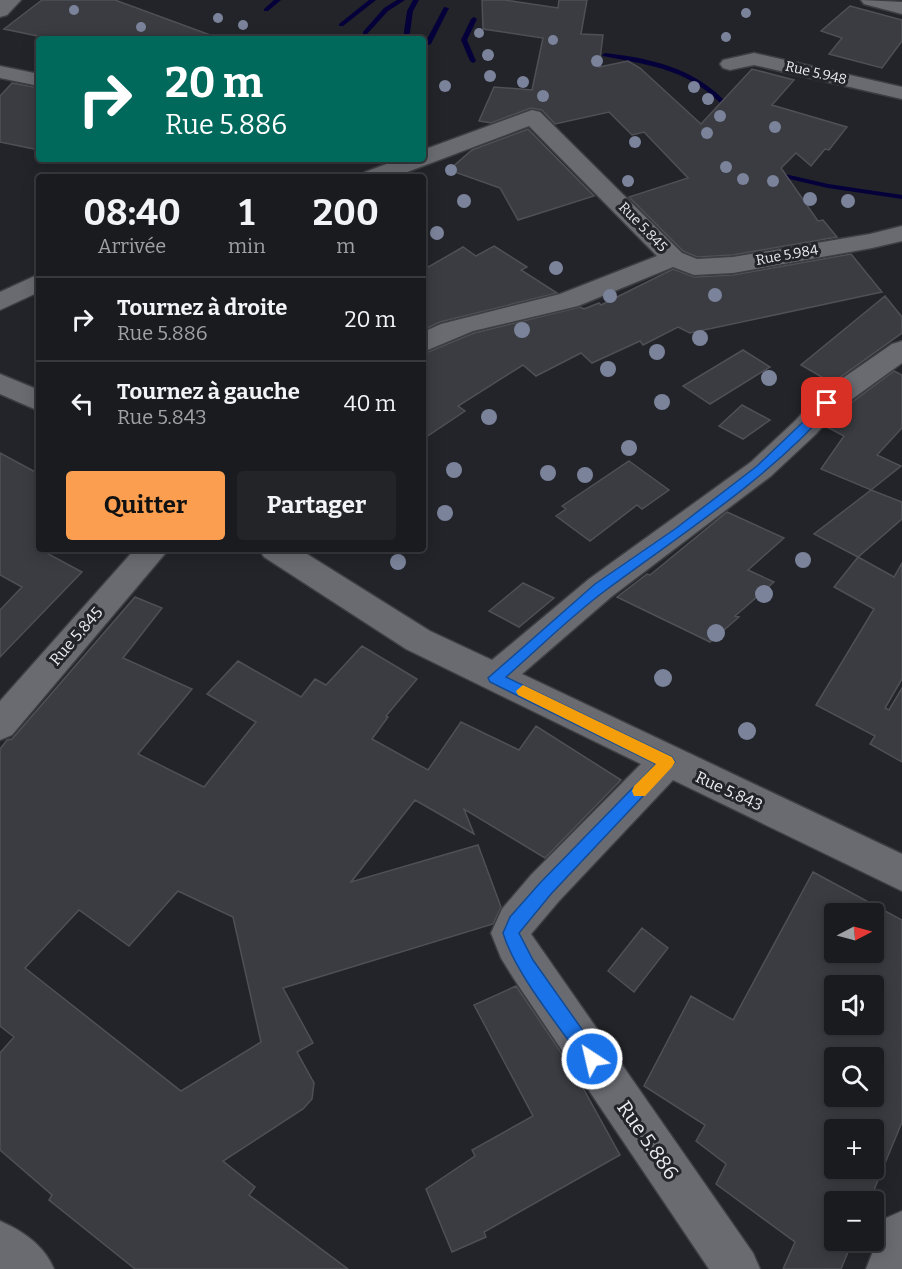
<!DOCTYPE html>
<html lang="fr">
<meta charset="utf-8">
<style>
body{margin:0;font-family:Bitter,serif;background:#232428;color:#f1f3f6;height:100vh;display:flex;flex-direction:column;font-size:22px;white-space:nowrap}
*{box-sizing:border-box;margin:0}
p{font-size:20px;color:#9fa1a4}
.icon{flex:none;width:33px;height:33px;fill:none;stroke:currentColor;stroke-width:2;stroke-linecap:round;stroke-linejoin:round}
.map{position:relative;flex:1;overflow:hidden}
.panel{position:absolute;left:36px;top:174px;width:390px;height:378px;display:flex;flex-direction:column;background:#1a1b1f;border-radius:6px;box-shadow:0 3px 15px #0003,0 0 0 2px #38393d}
.panel>*{flex:none}
.top-card{position:absolute;left:36px;top:36px;width:390px;height:126px;border-radius:6px;box-shadow:0 3px 15px #0003,0 0 0 2px #38393d;background:#00695c;color:#fff;overflow:hidden}
.needle{width:39px;rotate:84deg}
.buttons{position:absolute;left:824px;top:903px;display:grid;gap:12px}
.buttons a{display:grid;place-items:center;width:60px;height:60px;border-radius:6px;background:#1a1b1f;box-shadow:0 3px 15px #0003,0 0 0 2px #38393d;font-size:30px}
.pin{position:absolute;display:grid;place-items:center;width:51px;height:51px;color:#fff;margin:-26px;border-radius:12px;box-shadow:0 3px 9px #0006}
.me{position:absolute;width:66px;margin:-33px;rotate:325deg;stroke-linejoin:round;filter:drop-shadow(0 0 4px #0008)}
.turn{display:flex;align-items:center;gap:21px;height:126px;padding:0 30px;font-size:27px}
.turn .icon{width:78px;height:78px;stroke-width:2.5}
.turn b{display:block;font-size:42px;line-height:51px}
.eta{display:flex;justify-content:space-evenly;align-items:center;height:102px;text-align:center}
.eta b{font-size:36px;font-weight:700;line-height:42px}
.button{display:flex;gap:12px;margin-top:auto;padding:12px 30px}
.button a{flex:1;height:69px;border-radius:6px;background:#fb9e50;color:#111;font-size:24px;font-weight:700;line-height:69px;text-align:center}
.button a+a{background:#232428;color:#f1f3f6}
ul{padding:0;list-style:none}
li{display:flex;align-items:center;gap:18px;height:84px;padding:0 30px;border-top:2px solid #38393d}
li div{flex:1}
li b{display:block;font-size:22px}
li em{font-style:normal}
.map>svg:first-child{display:block}
.lines{fill:none;stroke-linecap:round;stroke-linejoin:round}
.stream{fill:#05003a;fill-rule:evenodd}
.building{fill:#3a3c41;stroke:#4e5056;stroke-width:1.5;fill-rule:evenodd}
.minor-casing{stroke:#3d3e42;stroke-width:3}
.minor{fill:#696b71;fill-rule:evenodd}
.tree{fill:#7b839a}
.route{fill:#1a73e8;stroke:#114b97;stroke-width:1.5}
.slow{fill:#f59e0b}
.labels{text-anchor:middle;dominant-baseline:central;stroke-width:6;stroke-linejoin:round;paint-order:stroke}
.far-street-label{font-size:14px;fill:#ebecef;stroke:#222429}
.street-label{font-size:16px;fill:#ebecef;stroke:#222429}
.near-street-label{font-size:20px;fill:#ebecef;stroke:#222429}
</style>
<div class="map">
<svg width="902" height="1269" viewBox="0 0 902 1269">
<rect width="100%" height="100%" fill="#222429"/>
<g class="lines">
<path class="stream" d="M274,0H281L268,11H264V9Z
M369,0H376L343,26H339V24Z
M397,0H405L388,11L367,34H363V32L384,8Z
M413,0H419L413,11L409,39H403L407,11Z
M444,7L449,8L431,44L423,47V43H425Z
M474,17L477,19L467,40L476,61L473,63L470,61L461,40L471,19Z
M605,53C657,59 701,70 735,112L730,113C690,69 658,67 603,56L602,55Z
M772,171L828,184L902,195V199L828,188L772,175Z"/>
</g>
<path class="building" d="M42,0H115L213,36L212,39H52L4,29Z
M482,0H505L558,8L559,0H587L581,34L603,35L599,67L628,61L640,68L701,124L752,69L794,80L772,105L847,127L829,150L825,149L811,166L796,153L781,168L818,221L823,220L837,237L733,255L697,257L683,251L629,197L688,178L644,132L632,135L609,112L555,124L542,110L531,108L491,123L479,121L494,87L532,90L543,38L483,29Z
M850,6L902,20V41L882,68L829,54L842,38L821,31Z
M12,83L39,88V150L0,142V96Z
M528,129L594,196L518,220L500,188L449,170L472,150Z
M494,246L527,267L521,270L557,293L440,322L423,330V270L463,247L476,256Z
M851,254L882,292L690,333L678,327L643,345L640,341L592,363L581,353L536,376L523,365L458,406L465,411L423,439V354L474,333L580,307L584,309L599,303L601,305L673,269L694,277L733,275Z
M885,296L902,317V333L832,383L801,365Z
M743,350L770,367L710,404L683,386Z
M894,371L902,375V428L877,455L901,466L871,490L821,469L844,436L827,427L845,412L843,409Z
M742,405L770,420L743,439L719,426Z
M0,453L39,474V549L82,572L0,657V610L22,587L0,575Z
M629,461L669,490L642,509L637,505L590,541L556,516L566,509L562,506Z
M871,490L902,502V519L858,557L814,534Z
M727,512L784,538L748,570L774,582L735,616L739,617L710,642L617,597L647,574L650,575Z
M858,557L894,577L902,563V679L885,708L889,710L902,688V762L870,744L875,736L816,705L874,609L834,587Z
M523,583L554,598L519,627L489,611Z
M135,597L162,608L123,658L192,689L138,754L204,787L256,722L207,694L238,661L301,697L315,679L326,685L362,646L417,679L386,716L388,717L372,739L428,770L461,722L519,750L536,726L621,780L545,858L464,809L474,834L415,800L351,882L478,845L501,907L493,924L283,988L313,1043L297,1052L314,1083L312,1099L303,1109L223,1161L255,1187L249,1195L348,1269H135L49,1200L52,1195L0,1150V1053L14,1037L0,1026V749L7,740L12,739ZM178,891L233,917L261,1042L181,1091L25,968L79,910L129,946Z
M813,872L902,920V1122L869,1202H834V1240H853L841,1269H783L795,1242L716,1184L726,1164L696,1141L705,1125L644,1086L691,996L733,1020ZM834,914H873V952H834ZM834,986H873V1024H834ZM834,1058H873V1096H834ZM834,1130H873V1168H834Z
M642,928L668,948L634,992L608,971Z
M516,986L573,1070L620,1155L484,1232L486,1237L452,1252L426,1189L475,1156L472,1150L533,1116L474,1005Z"/>
<g class="lines">
<defs>
<path id="minor" d="M0,0H21L7,15L0,17Z
M861,0L902,2V14L864,4Z
M754,53L902,87V99L754,65L730,70L723,68L720,64L723,60Z
M0,66L39,74V86L0,78Z
M532,110L540,112L682,253L697,259L733,257L870,234L902,226V241L872,248L733,273L694,275L673,267L578,306L473,331L423,352V332L441,324L560,294L657,256L529,126L394,177H361L365,172L400,159H423V150Z
M39,274V292L0,310V292Z
M902,341V363L837,410L816,434L771,476L611,597L522,674L902,854V891L673,780L559,901L531,934L753,1253L760,1269H709L514,979L501,958L491,933L502,909L531,875L641,764L406,649L264,557L259,549H299L430,631L492,660L589,579L751,462L796,420L817,396L892,344Z
M0,374L39,390V411L0,394Z
M135,549H169L12,735L0,740V701Z
M902,1211V1269H866L886,1218Z
M0,1221C23,1231 44,1245 54,1269H0Z"/>
</defs>
<use href="#minor" class="minor-casing"/>
<use href="#minor" class="minor"/>
</g>
<g class="tree">
<circle cx="74" cy="10" r="5"/>
<circle cx="746" cy="13" r="5"/>
<circle cx="218" cy="18" r="5"/>
<circle cx="243" cy="25" r="5"/>
<circle cx="141" cy="27" r="5"/>
<circle cx="479" cy="33" r="5"/>
<circle cx="726" cy="37" r="5"/>
<circle cx="553" cy="40" r="5"/>
<circle cx="488" cy="55" r="6"/>
<circle cx="597" cy="61" r="6"/>
<circle cx="490" cy="76" r="6"/>
<circle cx="523" cy="82" r="6"/>
<circle cx="445" cy="86" r="6"/>
<circle cx="694" cy="87" r="6"/>
<circle cx="543" cy="96" r="6"/>
<circle cx="708" cy="99" r="6"/>
<circle cx="720" cy="116" r="6"/>
<circle cx="775" cy="127" r="6"/>
<circle cx="707" cy="133" r="6"/>
<circle cx="635" cy="142" r="6"/>
<circle cx="726" cy="167" r="6"/>
<circle cx="451" cy="170" r="6"/>
<circle cx="743" cy="179" r="6"/>
<circle cx="628" cy="181" r="6"/>
<circle cx="773" cy="181" r="6"/>
<circle cx="810" cy="199" r="7"/>
<circle cx="464" cy="201" r="7"/>
<circle cx="848" cy="201" r="7"/>
<circle cx="437" cy="233" r="7"/>
<circle cx="556" cy="268" r="7"/>
<circle cx="715" cy="295" r="7"/>
<circle cx="610" cy="296" r="7"/>
<circle cx="522" cy="330" r="8"/>
<circle cx="700" cy="338" r="8"/>
<circle cx="657" cy="352" r="8"/>
<circle cx="608" cy="369" r="8"/>
<circle cx="769" cy="378" r="8"/>
<circle cx="662" cy="402" r="8"/>
<circle cx="489" cy="417" r="8"/>
<circle cx="629" cy="448" r="8"/>
<circle cx="454" cy="470" r="8"/>
<circle cx="548" cy="473" r="8"/>
<circle cx="585" cy="475" r="8"/>
<circle cx="445" cy="513" r="8"/>
<circle cx="803" cy="560" r="8"/>
<circle cx="398" cy="562" r="8"/>
<circle cx="764" cy="594" r="9"/>
<circle cx="716" cy="633" r="9"/>
<circle cx="663" cy="678" r="9"/>
<circle cx="747" cy="731" r="9"/>
</g>
<path class="route" d="M827,399L832,400V406C767,480 684,532 606,590C571,616 539,648 506,677L672,757L675,762L551,894L519,933L533,960L598,1052L601,1059L598,1065L592,1067L586,1065C560,1027 516,975 503,933L510,917L540,883L656,764L490,682L488,678L595,584L675,529L757,466Z"/>
<path class="slow" d="M523,685L672,757L675,762L672,767L645,796H634L632,791L634,786L656,764L518,695L516,691Z"/>
<g class="labels">
<g class="far-street-label">
<text transform="translate(816 73) rotate(13)">Rue 5.948</text>
<text transform="translate(643 227) rotate(46)">Rue 5.845</text>
<text transform="translate(787 255) rotate(-10)">Rue 5.984</text>
</g>
<g class="street-label">
<text transform="translate(76 636) rotate(-49)">Rue 5.845</text>
<text transform="translate(729 791) rotate(25)">Rue 5.843</text>
</g>
<g class="near-street-label">
<text transform="translate(648 1140) rotate(55)">Rue 5.886</text>
</g>
</g>
</svg>
<div class="buttons">
<a><svg class="needle" viewBox="-14 -14 28 28"><path d="M0-13l5 13h-10z" fill="#e53935"/><path d="M0 13l5-13h-10z" fill="#9fa1a4"/></svg></a>
<a><svg class="icon" aria-label="sound" viewBox="0 0 24 24"><path d="M4 9h4l5-4v14l-5-4H4zM17 9q2 3 0 6"/></svg></a>
<a><svg class="icon" aria-label="search" viewBox="0 0 24 24"><circle cx="10" cy="10" r="6"/><path d="M15 15l6 6"/></svg></a>
<a>+</a>
<a>−</a>
</div>
<div class="pin" style="left:827px;top:403px;background:#d93025"><svg class="icon" aria-label="arrive" viewBox="0 0 24 24"><path d="M6 21V4h12l-3 4 3 4H6"/></svg></div>
<svg class="me" style="left:592px;top:1059px" viewBox="-20 -20 40 40"><circle r="17" fill="#1a73e8" stroke="#fff" stroke-width="3"/><path d="M0-11L8 9 0 5-8 9z" fill="#fff"/></svg>
<div class="top-card">
<div class="turn"><svg class="icon" aria-label="right" viewBox="0 0 24 24"><path d="M7 20v-9h11M14 6l5 5-5 5"/></svg><div><b>20 m</b>Rue 5.886</div></div>
</div>
<section class="panel">
<div class="eta">
<div><b>08:40</b><p>Arrivée</p></div>
<div><b>1</b><p>min</p></div>
<div><b>200</b><p>m</p></div>
</div>
<ul>
<li><svg class="icon" aria-label="right" viewBox="0 0 24 24"><path d="M7 20v-9h11M14 6l5 5-5 5"/></svg><div><b>Tournez à droite</b><p>Rue 5.886</p></div><em>20 m</em></li>
<li><svg class="icon" aria-label="left" viewBox="0 0 24 24"><path d="M17 20v-9H6M10 6l-5 5 5 5"/></svg><div><b>Tournez à gauche</b><p>Rue 5.843</p></div><em>40 m</em></li>
</ul>
<div class="button"><a>Quitter</a><a>Partager</a></div>
</section>
</div>
